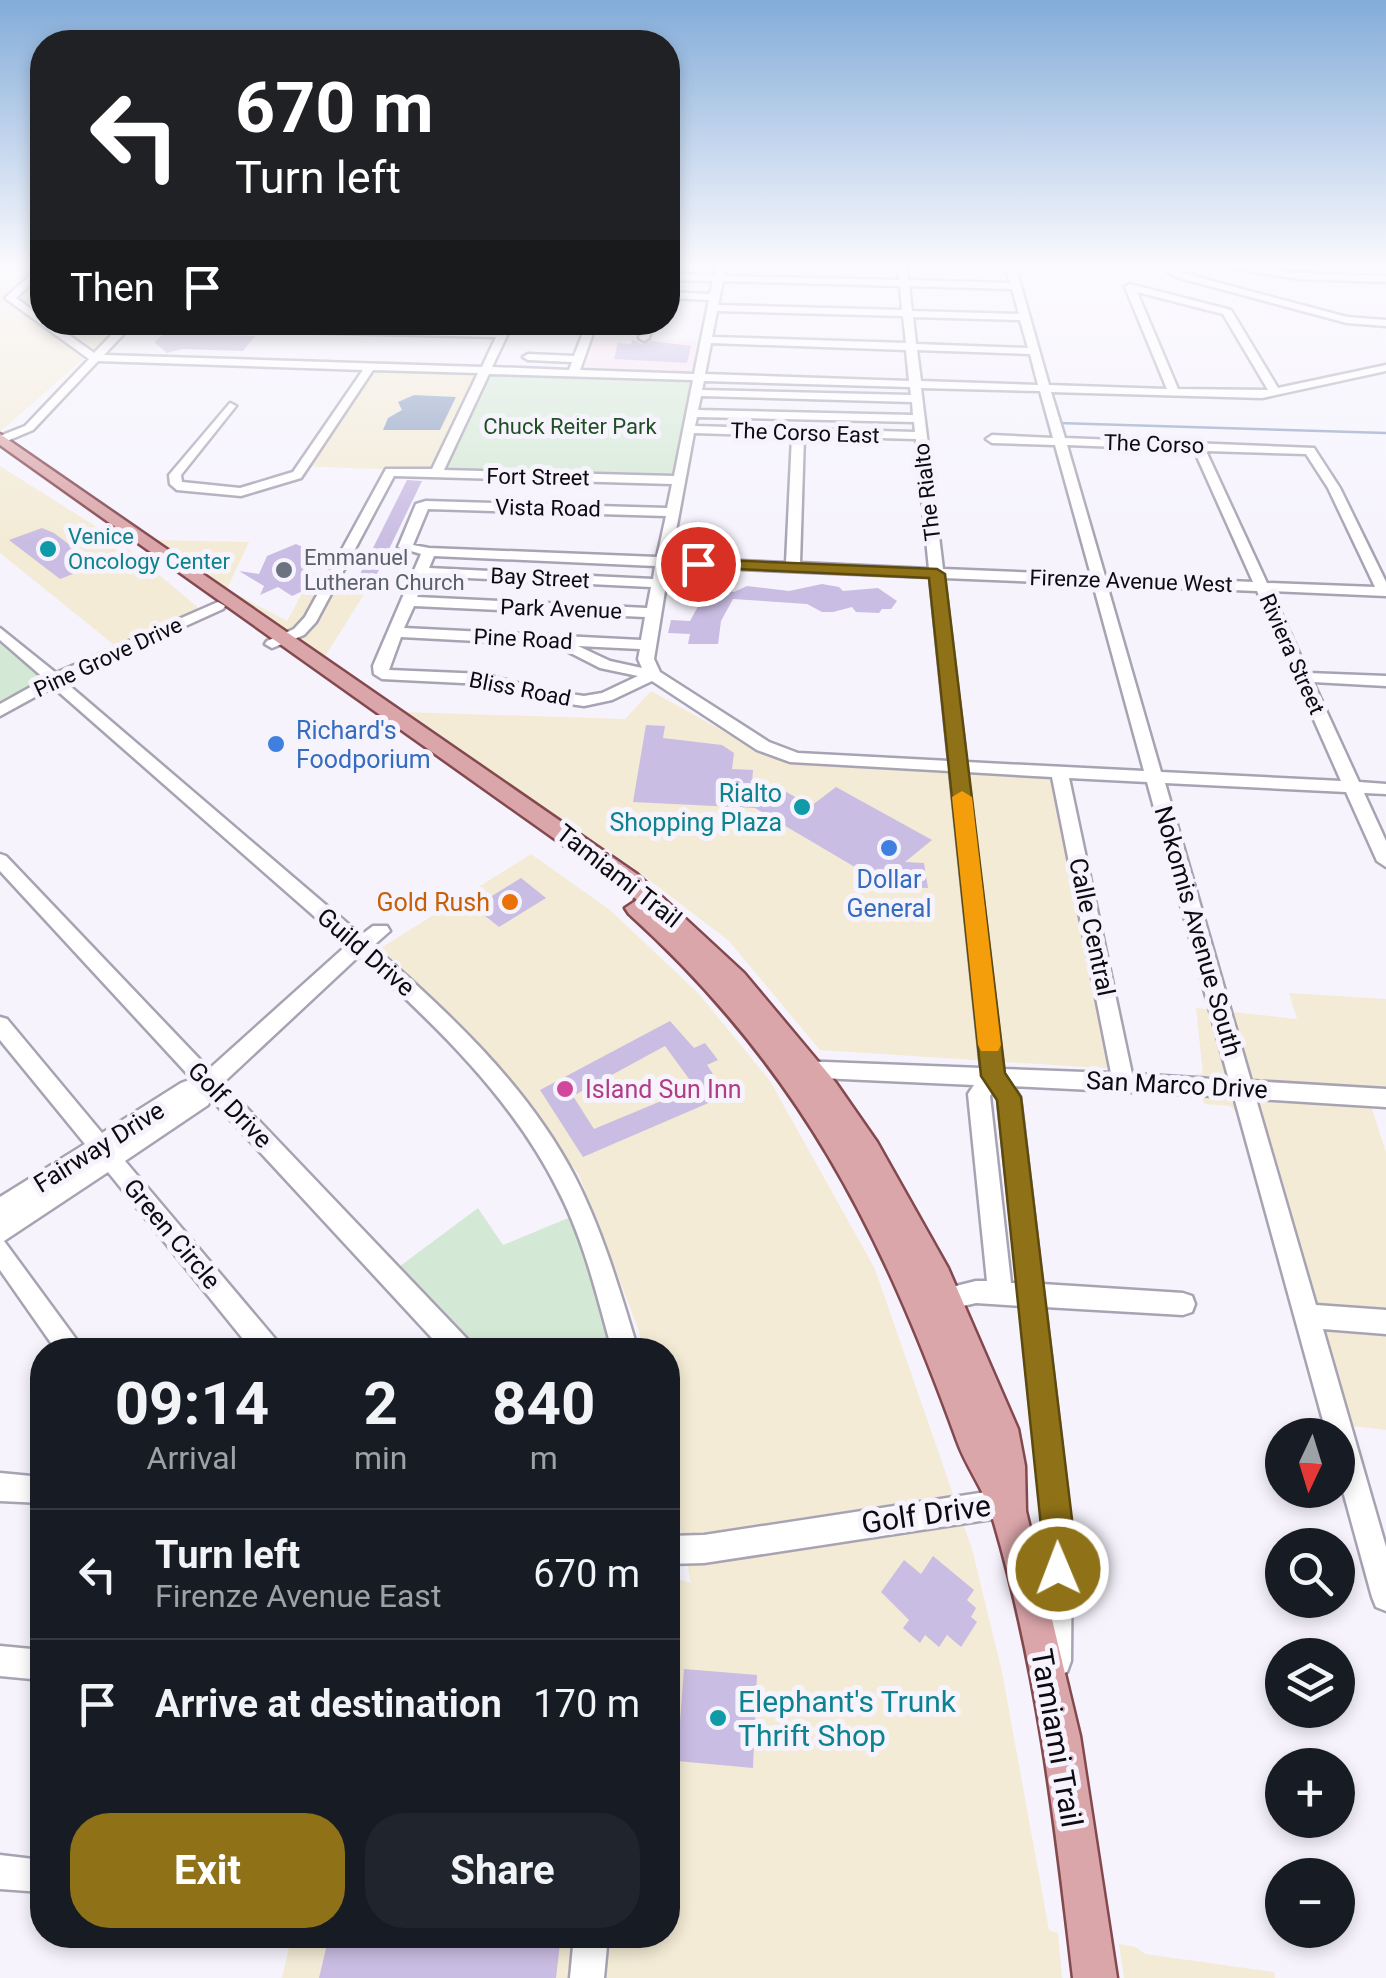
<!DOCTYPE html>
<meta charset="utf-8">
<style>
body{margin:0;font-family:Roboto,sans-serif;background:#20242c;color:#f1f3f6;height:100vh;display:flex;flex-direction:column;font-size:38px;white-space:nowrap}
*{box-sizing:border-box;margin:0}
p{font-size:32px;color:#9ea1a6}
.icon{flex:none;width:55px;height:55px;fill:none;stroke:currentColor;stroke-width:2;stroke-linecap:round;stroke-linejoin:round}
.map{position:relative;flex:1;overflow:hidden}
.panel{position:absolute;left:30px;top:1338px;width:650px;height:610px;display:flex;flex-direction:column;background:#171b24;border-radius:40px;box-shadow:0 5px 15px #0003}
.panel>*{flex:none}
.hud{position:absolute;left:30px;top:30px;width:650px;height:305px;border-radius:40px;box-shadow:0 5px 15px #0003;background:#202124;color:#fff;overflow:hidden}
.needle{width:65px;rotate:184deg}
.fabs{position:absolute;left:1265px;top:1418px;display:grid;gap:20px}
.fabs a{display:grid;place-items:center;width:90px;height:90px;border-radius:50%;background:#171b24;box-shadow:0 5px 15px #0003;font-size:50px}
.pin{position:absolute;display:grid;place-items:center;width:85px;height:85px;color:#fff;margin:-42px;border:5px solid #fff;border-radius:50%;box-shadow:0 2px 10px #0007}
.me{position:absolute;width:110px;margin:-55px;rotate:359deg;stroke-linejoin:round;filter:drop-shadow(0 0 8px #0008)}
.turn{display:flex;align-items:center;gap:35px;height:210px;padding:0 40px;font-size:45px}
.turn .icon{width:130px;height:130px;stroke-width:2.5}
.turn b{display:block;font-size:70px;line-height:85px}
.then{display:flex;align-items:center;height:95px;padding:0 40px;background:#0003;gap:20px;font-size:38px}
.eta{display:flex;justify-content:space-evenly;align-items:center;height:170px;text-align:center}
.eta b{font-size:60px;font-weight:700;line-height:70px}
.button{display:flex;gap:20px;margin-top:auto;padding:20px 40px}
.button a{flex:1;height:115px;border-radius:40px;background:#8f7217;color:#fff;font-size:40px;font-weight:700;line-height:115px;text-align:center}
.button a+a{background:#20242c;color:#f1f3f6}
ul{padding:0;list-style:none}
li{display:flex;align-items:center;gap:30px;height:130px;padding:0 40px;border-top:2px solid #363941}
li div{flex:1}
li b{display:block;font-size:38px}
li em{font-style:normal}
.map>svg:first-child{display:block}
.commercial{fill:#f3ebd5;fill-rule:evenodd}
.education{fill:#f9e4f3}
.green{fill:#d4e9d5}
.water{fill:#8da0c2}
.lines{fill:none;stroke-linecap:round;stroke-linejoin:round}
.stream{stroke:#8da0c2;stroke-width:2.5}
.building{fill:#cabde3;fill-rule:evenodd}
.minor-casing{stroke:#a8a3b3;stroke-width:5}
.major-casing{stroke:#83494f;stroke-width:5}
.minor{fill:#fff;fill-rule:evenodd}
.major{fill:#dba6aa;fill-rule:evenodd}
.route{fill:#8f7217;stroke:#5d4a0f;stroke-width:2.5}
.slow{fill:#f59e0b}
.culture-dot{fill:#0f9aa8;stroke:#f6f3fd;stroke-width:4}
.worship-dot{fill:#6b7280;stroke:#f6f3fd;stroke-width:4}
.shop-dot{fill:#3f7fe0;stroke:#f6f3fd;stroke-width:4}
.food-dot{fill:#e8710a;stroke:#f6f3fd;stroke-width:4}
.hotel-dot{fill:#d1479c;stroke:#f6f3fd;stroke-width:4}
.labels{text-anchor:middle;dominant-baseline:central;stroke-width:10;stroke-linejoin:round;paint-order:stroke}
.far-park-label{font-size:22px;fill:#204f26;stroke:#f6f3fd}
.far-street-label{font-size:22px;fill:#0d0b10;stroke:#f6f3fd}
.far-culture-label{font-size:22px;fill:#0d838f;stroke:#f6f3fd;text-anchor:start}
.far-worship-label{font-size:22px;fill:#5b616d;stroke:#f6f3fd;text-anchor:start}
.shop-label{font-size:25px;fill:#366cbe;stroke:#f6f3fd;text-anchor:start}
.culture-label{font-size:25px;fill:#0d838f;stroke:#f6f3fd;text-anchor:end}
.street-label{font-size:25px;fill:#0d0b10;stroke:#f6f3fd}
.food-label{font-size:25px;fill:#c56008;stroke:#f6f3fd;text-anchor:end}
.hotel-label{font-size:25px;fill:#b23c85;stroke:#f6f3fd;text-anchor:start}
.near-street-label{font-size:30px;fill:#0d0b10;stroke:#f6f3fd}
.near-culture-label{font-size:30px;fill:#0d838f;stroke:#f6f3fd;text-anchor:start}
</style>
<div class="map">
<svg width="1386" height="1978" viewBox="0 0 1386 1978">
<rect width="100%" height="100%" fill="#f6f3fd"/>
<path class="commercial" d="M0,265H42V322L124,323L0,432Z
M364,366L478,370L431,471L296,466ZM456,397L439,430H384L392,416L402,410L404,405L399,404Z
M0,466L119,541L202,611L118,648L0,553Z
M153,540L249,542L227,589L287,621L313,573L375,577L324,658Z
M651,691L774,759L1058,770L1115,1069L820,1050L729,941L631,866L402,712L625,719Z
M531,854L610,910L699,994L770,1081L875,1269L972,1549L1002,1672L1049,1930L1058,1933L1062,1978H282L292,1935H668V1576L691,1583L668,1468V1350H643L638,1328L579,1175L509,1078L381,948Z
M1289,993L1386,999V1105L1371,1106L1386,1152V1430L1328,1423L1236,1112L1230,1106L1204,1104L1195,1075L1203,1074L1196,1008L1297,1019Z
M1119,1944L1136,1947L1145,1954L1274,1972L1275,1978H1124Z"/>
<path class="education" d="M592,338L699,341L693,374L579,370Z"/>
<path class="green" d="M478,370L694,380L677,477L431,471Z
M0,637L43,678L0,709Z
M478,1208L503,1245L573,1216L614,1350H474L396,1269Z"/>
<path class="water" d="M414,395L456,397L440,430H383L388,418L402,410L398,402Z"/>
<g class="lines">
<path class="stream" d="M1058,423L1386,433"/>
</g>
<path class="building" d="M179,322H221L210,335L255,336L243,351L182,349L167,353L154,342Z
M632,340L642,344L651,341L691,346L687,363L614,359L618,343L631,344Z
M407,480L422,481L375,578H358Z
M42,528L54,533L96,565L60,579L9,540Z
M296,544L329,559L306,568L317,581L301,588L305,590L292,596L278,587L260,595L264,586L239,571L259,574L267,556Z
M822,584L839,587L843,591L878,588L897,601L891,609H882L879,613L856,612L852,607L833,612H822L807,604L733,599L721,621L718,644H688L690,634L668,633L671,620L690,621L708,588L734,592L747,586L789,591Z
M646,725L665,726L663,738L722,745L734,753L732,769L753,770L752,783L774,785L811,806L836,787L932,840L905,862L924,863L928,888L894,887L882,883L755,808L633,802Z
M521,878L546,898L499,927L474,907Z
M670,1021L694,1048L705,1043L718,1060L707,1065L727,1095L583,1157L540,1090ZM665,1046L695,1087L594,1129L573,1096Z
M933,1556L974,1590L967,1600L976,1608L971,1617L977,1622L961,1647L947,1635L939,1647L925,1635L920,1643L903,1628L909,1620L881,1592L904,1560L921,1574Z
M684,1669L757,1675L753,1768L677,1761Z
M354,1935H561L556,1978H319L327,1944L352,1946Z"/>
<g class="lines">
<defs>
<path id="minor" d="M716,265H726L724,276L899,280L897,265H907L908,280L1010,283L1005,265H1015L1049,385L1167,389L1125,287L1130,284L1231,310L1278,388L1386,365V371L1262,398L1051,392L1065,438L1314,448L1340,488L1386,582V596L1271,591L1308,673L1386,676V686L1313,682L1359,782L1386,784V794L1364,793L1386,841V867L1377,861L1346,792L1165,783L1251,1081L1386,1089V1107L1256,1099L1316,1305L1386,1310V1334L1323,1329L1386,1547V1611L1376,1607L1372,1597L1338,1473V1435H1327L1234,1097L1013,1086L1020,1097L1042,1284L1183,1293L1192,1296L1195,1304L1192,1312L1183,1315L1045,1307L1072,1535L1071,1661L1067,1672L1056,1676L1045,1672L1041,1661L1044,1535L1020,1306L976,1303L937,1312L928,1309L925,1301L928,1293L976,1281H987L968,1094L974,1085L799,1077L792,1075L788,1069L792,1063L799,1061L981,1068L950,771L790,762L757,750L652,681L612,700L584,706L542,700L483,684L382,679L374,674L373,666L421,554L398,547L416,504L426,501L667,508L672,484L394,476L316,622L304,635L272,648L265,644L267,641L294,629L305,617L386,469H432L478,373L373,370L301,478L241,496L177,490L170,484L169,475L230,403L236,406L181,475L182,482L240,488L293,472L363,370L98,361L33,430L0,444V436L25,426L89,359L5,298L39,267L42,266V274L16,298L42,317V322H51L94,353L124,322H135L104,355L482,367L496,337L294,332L289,329L294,326L499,331L503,323L509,322L512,325L492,367L569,370L572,362L528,360L523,357L528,354L574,356L585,328L543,327L538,324L597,322L580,370L694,374L709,300L668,298V292L710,294L713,281L668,280V274L714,275ZM723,281L900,286L902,310L718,305ZM909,286L1012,289L1019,314L912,311ZM1137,292L1223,314L1268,390L1178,389ZM717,311L903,316L906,343L712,337ZM913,317L1020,320L1028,348L916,344ZM711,343L906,350L909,381L705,374ZM917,350L1030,354L1038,385L921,381ZM489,374L693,380L674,476L444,470ZM704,381L910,387L911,395L702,390ZM921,388L1040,391L1053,438L992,435L986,439L992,443L1055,445L1091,575L943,569ZM701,396L912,402L913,415L698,410ZM697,417L914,422L915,432L695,426ZM694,433L792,436L786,563L671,558ZM804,436L916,439L929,569L800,563ZM1067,445L1194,450L1253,582L1105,576ZM1206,451L1306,454L1328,488L1375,587L1267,583ZM428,509L666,516L657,557L429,548L413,545ZM434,556L655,566L653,579L429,568ZM669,566L930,577L949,761L798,753L769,742L660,672L654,659ZM426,576L651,587L647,608L417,597ZM944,578L1093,584L1144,771L966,762ZM1107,585L1257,591L1341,781L1161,772ZM414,606L645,617L641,640L404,628ZM401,637L555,645L600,668L638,676L602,693L584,696L543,690L484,674L389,670ZM578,646L640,649L638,659L642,668L610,661ZM967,772L1052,777L1111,1073L1003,1069ZM1069,778L1147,782L1229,1080L1132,1074ZM993,1092L998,1099L1018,1283H1011L990,1096Z
M1157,265H1169L1182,273L1347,317L1386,320V326L1347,323L1176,277Z
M1210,265L1298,273L1386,276V282L1298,279Z
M643,322H653L649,338L644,341L639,338Z
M218,602L225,606L223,609L64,681L361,935L373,926H387L390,931L373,946C449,1013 528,1086 575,1177C603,1232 620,1291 638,1350H612C597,1296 584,1240 558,1190C512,1098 435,1024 359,956L223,1083L469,1341L473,1350H443L211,1099L208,1105L125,1161L277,1341L281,1350H252L108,1172L4,1241L84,1350H56L0,1270V1197L85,1144L0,1040V1017L7,1019L102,1133L181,1083L192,1079L0,871V854L6,856L209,1069L347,945L53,687L0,716V704L45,679L0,640V628L56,673Z
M0,1473L42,1477V1503L0,1501Z
M1006,1489L1016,1493L1020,1503L1016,1513L1006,1517L704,1563L668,1564V1536L704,1535Z
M0,1646L42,1650V1680L0,1676Z
M0,1855L42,1860V1892L0,1889Z
M574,1935H608L604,1978H570Z"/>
<path id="major" d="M0,434L637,874L744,973L836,1083L877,1142L948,1268L1018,1429L1025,1466L1026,1511L1080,1736L1117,1978H1073C1055,1823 1037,1666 992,1516C985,1491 966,1467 957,1441C880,1228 799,1068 629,914L625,908L637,900L621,886L0,445Z"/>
</defs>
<use href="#minor" class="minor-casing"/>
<use href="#major" class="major-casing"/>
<use href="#minor" class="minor"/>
<use href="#major" class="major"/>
</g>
<linearGradient id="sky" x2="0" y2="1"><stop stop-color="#83acd9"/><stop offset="0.49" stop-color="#fbfafe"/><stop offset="1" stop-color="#fbfafe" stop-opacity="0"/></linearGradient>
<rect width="1386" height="542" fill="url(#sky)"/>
<path class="route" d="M698,559L937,569L945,574L1005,1073L1021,1097L1074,1536V1569L1069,1580L1058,1585L1046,1580L1041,1569L1042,1536L997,1100L981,1076L929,578L692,567L690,564Z"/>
<path class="slow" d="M962,791L972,797L1001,1045L998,1051H981L978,1045L952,797Z"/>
<g class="culture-dot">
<circle cx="48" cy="549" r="10"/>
<circle cx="802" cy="807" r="10"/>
<circle cx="718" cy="1718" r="10"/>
</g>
<circle class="worship-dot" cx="284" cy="570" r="10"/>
<g class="shop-dot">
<circle cx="276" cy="744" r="10"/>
<circle cx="889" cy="848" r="10"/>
</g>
<circle class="food-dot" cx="510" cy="902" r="10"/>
<circle class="hotel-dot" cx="565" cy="1089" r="10"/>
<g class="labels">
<g class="far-park-label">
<text x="570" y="426">Chuck Reiter Park</text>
</g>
<g class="far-street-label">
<text transform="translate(805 433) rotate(2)">The Corso East</text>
<text transform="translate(1154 444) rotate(2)">The Corso</text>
<text transform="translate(538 477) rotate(1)">Fort Street</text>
<text transform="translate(927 492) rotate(-97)">The Rialto</text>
<text transform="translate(548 508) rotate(1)">Vista Road</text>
<text transform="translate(540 578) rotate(3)">Bay Street</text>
<text transform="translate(1131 581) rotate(2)">Firenze Avenue West</text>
<text transform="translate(561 609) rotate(2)">Park Avenue</text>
<text transform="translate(523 639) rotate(3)">Pine Road</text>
<text transform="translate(1292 654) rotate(66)">Riviera Street</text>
<text transform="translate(108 657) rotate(-25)">Pine Grove Drive</text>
<text transform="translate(520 689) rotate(11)">Bliss Road</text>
</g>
<g class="far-culture-label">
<text x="68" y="536">Venice<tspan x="68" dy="25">Oncology Center</tspan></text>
</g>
<g class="far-worship-label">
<text x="304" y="557">Emmanuel<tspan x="304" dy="25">Lutheran Church</tspan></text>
</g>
<g class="shop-label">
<text x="296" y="730">Richard's<tspan x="296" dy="29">Foodporium</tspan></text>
<text x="889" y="879" text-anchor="middle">Dollar<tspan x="889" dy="29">General</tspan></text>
</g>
<g class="culture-label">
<text x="782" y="793">Rialto<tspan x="782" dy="29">Shopping Plaza</tspan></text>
</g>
<g class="street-label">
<text transform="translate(619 876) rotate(38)">Tamiami Trail</text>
<text transform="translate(1092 927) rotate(78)">Calle Central</text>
<text transform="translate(1198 931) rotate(74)">Nokomis Avenue South</text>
<text transform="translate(366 952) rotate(41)">Guild Drive</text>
<text transform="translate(1177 1085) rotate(3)">San Marco Drive</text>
<text transform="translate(230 1105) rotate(46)">Golf Drive</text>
<text transform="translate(99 1147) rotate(-32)">Fairway Drive</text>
<text transform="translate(172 1234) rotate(50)">Green Circle</text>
</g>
<g class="food-label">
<text x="490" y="902">Gold Rush</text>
</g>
<g class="hotel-label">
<text x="585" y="1089">Island Sun Inn</text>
</g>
<g class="near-street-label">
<text transform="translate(926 1514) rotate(-8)">Golf Drive</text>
<text transform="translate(1057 1738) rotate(80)">Tamiami Trail</text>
</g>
<g class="near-culture-label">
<text x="738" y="1701">Elephant's Trunk<tspan x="738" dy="34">Thrift Shop</tspan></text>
</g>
</g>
</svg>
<div class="fabs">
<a><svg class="needle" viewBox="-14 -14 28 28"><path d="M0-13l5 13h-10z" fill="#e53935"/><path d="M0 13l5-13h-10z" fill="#9ea1a6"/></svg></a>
<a><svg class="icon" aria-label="search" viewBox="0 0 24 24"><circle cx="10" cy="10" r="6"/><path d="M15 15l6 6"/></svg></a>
<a><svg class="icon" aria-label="layers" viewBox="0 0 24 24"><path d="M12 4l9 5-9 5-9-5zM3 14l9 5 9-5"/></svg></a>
<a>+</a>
<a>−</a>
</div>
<div class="pin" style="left:698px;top:564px;background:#d93025"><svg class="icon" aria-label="arrive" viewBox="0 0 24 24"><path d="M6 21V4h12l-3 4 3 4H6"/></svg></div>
<svg class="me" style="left:1058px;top:1569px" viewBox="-20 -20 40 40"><circle r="17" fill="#8f7217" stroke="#fff" stroke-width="3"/><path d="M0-11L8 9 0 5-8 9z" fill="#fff"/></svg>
<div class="hud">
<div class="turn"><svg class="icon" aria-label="left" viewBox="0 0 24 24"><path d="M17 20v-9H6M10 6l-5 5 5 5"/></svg><div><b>670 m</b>Turn left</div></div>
<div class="then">Then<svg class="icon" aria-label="arrive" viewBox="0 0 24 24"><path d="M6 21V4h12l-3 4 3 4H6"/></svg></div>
</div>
<section class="panel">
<div class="eta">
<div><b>09:14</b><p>Arrival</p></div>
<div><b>2</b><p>min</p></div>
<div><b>840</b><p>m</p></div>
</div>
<ul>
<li><svg class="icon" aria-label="left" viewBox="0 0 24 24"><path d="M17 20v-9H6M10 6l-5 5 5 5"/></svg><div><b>Turn left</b><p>Firenze Avenue East</p></div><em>670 m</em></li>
<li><svg class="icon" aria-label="arrive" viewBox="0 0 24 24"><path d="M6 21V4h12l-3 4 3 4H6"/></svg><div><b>Arrive at destination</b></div><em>170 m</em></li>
</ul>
<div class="button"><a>Exit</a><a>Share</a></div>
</section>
</div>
